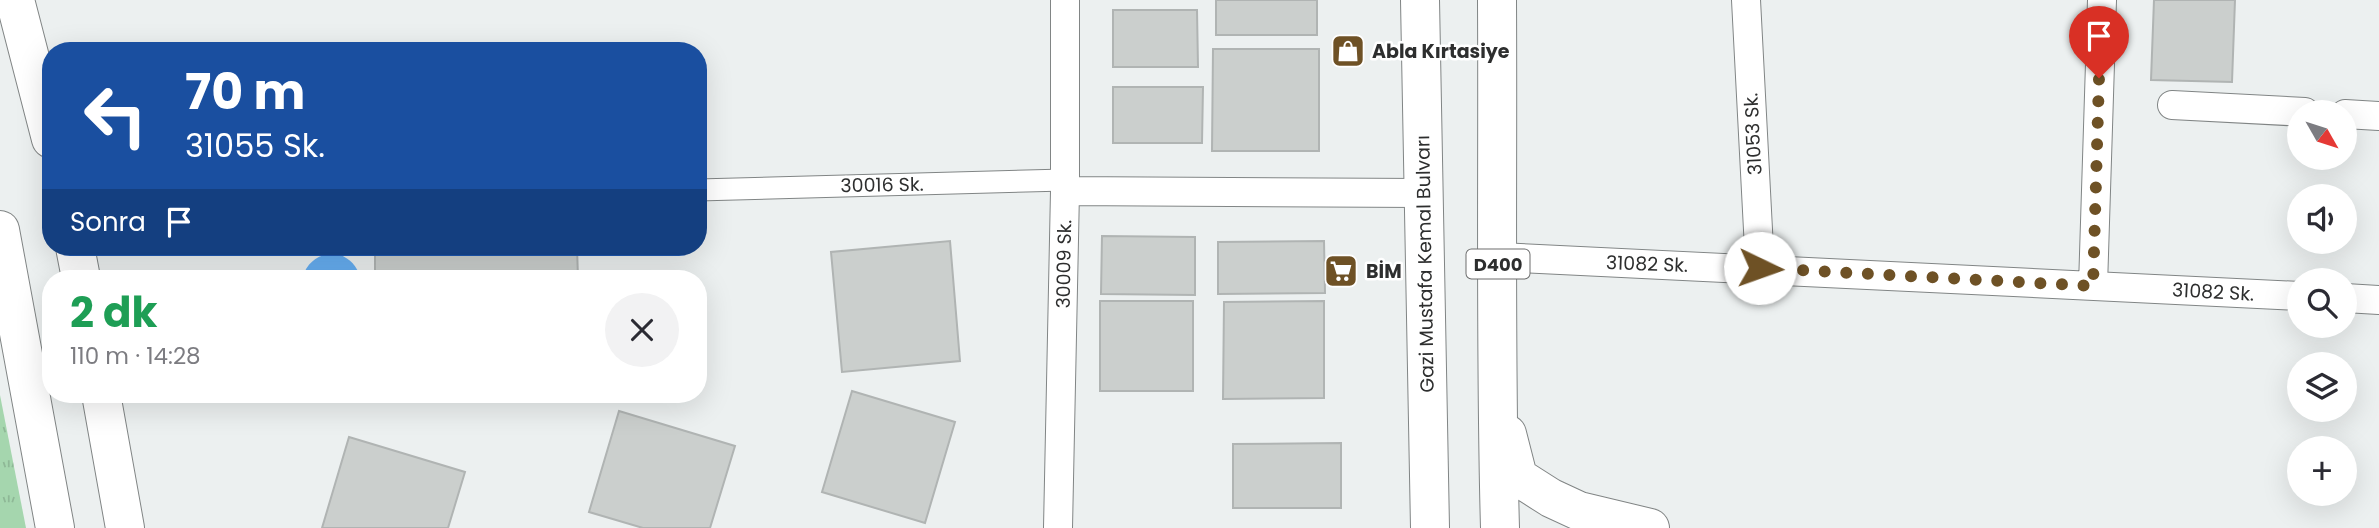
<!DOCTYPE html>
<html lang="tr">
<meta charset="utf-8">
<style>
body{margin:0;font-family:Poppins,sans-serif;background:#f2f2f3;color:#2b2b33;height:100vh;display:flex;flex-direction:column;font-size:26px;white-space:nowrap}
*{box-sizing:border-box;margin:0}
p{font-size:23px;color:#7c7c81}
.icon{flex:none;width:38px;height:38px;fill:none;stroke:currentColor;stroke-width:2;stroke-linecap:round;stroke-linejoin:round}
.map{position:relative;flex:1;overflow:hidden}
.details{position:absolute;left:42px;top:270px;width:665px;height:133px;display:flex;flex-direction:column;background:#fff;border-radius:28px;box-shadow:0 7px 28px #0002}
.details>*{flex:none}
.banner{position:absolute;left:42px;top:42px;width:665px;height:214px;border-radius:28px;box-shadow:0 7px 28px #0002;background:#1a4fa0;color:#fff;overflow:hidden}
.needle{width:46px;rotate:129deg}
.controls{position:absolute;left:2287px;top:100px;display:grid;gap:14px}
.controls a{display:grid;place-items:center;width:70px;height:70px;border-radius:50%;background:#fff;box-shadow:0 7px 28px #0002;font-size:35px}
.pin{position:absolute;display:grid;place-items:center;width:60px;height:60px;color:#fff;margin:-72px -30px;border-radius:50% 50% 50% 0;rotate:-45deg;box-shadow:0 0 7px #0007}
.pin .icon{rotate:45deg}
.me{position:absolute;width:77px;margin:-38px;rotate:93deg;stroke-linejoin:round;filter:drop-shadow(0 0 5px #0008)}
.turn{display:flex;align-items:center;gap:24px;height:147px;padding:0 28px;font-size:32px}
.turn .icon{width:91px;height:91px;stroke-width:2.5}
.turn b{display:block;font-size:49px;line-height:60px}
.then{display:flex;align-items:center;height:66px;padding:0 28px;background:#0003;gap:14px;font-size:26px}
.round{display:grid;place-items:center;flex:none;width:74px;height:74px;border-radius:37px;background:#f2f2f3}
.headline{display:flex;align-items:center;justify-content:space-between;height:119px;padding:0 28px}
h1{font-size:42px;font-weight:700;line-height:52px;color:#1e9e55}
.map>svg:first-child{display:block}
.grass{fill:url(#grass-tufts)}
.water{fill:#66aef2}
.building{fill:#cbcfcd;stroke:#b0b4b3;stroke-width:2}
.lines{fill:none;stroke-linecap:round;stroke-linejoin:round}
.pedestrian-casing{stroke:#818585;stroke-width:23}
.minor-casing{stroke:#818585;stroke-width:30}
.primary-casing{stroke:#818585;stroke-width:40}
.trunk-casing{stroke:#818585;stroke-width:40}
.pedestrian{stroke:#fff;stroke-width:21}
.minor{stroke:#fff;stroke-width:28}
.primary{stroke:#fff;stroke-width:38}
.trunk{stroke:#fff;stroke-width:38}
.route{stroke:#6e5125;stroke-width:12;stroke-dasharray:0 21.6}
.labels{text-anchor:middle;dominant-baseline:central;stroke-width:5;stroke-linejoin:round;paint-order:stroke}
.shield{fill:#fff;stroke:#6c6d6d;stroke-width:2}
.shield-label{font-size:18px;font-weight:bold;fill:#2d2e2e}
.poi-label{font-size:19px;font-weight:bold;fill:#2d2e2e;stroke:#fff;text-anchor:start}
.street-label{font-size:19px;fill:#2d2e2e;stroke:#fff}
</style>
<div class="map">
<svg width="2379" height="528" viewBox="0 0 2379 528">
<defs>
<pattern id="grass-tufts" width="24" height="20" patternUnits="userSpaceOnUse" patternTransform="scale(1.75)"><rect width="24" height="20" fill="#a5d6ae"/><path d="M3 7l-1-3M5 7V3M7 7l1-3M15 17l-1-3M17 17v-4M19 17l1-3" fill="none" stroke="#8eb896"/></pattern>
</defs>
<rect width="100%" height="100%" fill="#ecf0f0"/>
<path class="grass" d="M0,395L26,528H0Z"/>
<path class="water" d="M337,253C350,259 357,265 360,278H302C308,261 318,254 337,253Z"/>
<path class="building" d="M1216,0H1317V35H1216Z
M2154,0H2235L2232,82L2151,80Z
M1113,10H1197L1198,67H1113Z
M1213,49H1319V151H1212Z
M1113,87H1203L1202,143H1113Z
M1102,236L1195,237V295L1101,294Z
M950,241L960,361L842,372L831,252Z
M1324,241L1325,293L1218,294V242Z
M375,247H577L578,278H375Z
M1100,301H1193V391H1100Z
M1324,301V398L1223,399L1224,302Z
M852,391L955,422L925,523L822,492Z
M619,411L735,446L710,528H643L589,512Z
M349,437L465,472L448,528H322Z
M1341,443V508H1233V444Z"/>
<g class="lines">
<defs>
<path id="pedestrian" d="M698,190L1065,180"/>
<path id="minor" d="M1746,0L1760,268
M2172,105L2305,112
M2345,114L2379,116
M1065,191L1423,193
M1498,257L2300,296
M2093,286L2102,0
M2345,298L2379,300
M1058,528L1065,191V0"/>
<path id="primary" d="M15,0L51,139
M0,230L55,528
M75,247L81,278
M101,394L125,528"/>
<path id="trunk" d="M1420,0L1430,528
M1497,0C1498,176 1495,352 1500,528
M1507,434L1518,477L1551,498L1579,511L1650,528"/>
</defs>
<use href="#pedestrian" class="pedestrian-casing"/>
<use href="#minor" class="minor-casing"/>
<use href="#primary" class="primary-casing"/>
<use href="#trunk" class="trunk-casing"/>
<use href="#pedestrian" class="pedestrian"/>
<use href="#minor" class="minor"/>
<use href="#primary" class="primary"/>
<use href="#trunk" class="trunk"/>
</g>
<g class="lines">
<path class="route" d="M1760,268L2093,286L2099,78"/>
</g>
<defs>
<symbol id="shop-square" viewBox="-11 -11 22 22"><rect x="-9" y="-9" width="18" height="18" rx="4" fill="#6e5125" stroke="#fff"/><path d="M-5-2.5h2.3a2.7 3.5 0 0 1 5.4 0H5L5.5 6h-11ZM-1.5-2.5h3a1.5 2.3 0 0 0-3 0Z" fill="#fff"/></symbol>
<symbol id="supermarket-square" viewBox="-11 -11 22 22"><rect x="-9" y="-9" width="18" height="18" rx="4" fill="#6e5125" stroke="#fff"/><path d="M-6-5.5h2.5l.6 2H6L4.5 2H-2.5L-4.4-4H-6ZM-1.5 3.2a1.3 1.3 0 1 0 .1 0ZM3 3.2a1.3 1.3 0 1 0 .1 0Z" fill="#fff"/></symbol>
</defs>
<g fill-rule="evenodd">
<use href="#shop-square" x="1329" y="32" width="38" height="38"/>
<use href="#supermarket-square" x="1322" y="252" width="38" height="38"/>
</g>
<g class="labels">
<rect class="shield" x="1466.5" y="249.5" width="63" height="29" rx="5"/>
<g class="shield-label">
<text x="1498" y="264">D400</text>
</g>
<g class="poi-label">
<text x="1372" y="51">Abla Kırtasiye</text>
<text x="1366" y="271">BİM</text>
</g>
<g class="street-label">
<text transform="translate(1753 134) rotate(-93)">31053 Sk.</text>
<text transform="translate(882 185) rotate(-1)">30016 Sk.</text>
<text transform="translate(1064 264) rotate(-89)">30009 Sk.</text>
<text transform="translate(1425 264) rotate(-91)">Gazi Mustafa Kemal Bulvarı</text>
<text transform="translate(1647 264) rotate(2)">31082 Sk.</text>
<text transform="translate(2213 292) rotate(3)">31082 Sk.</text>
</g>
</g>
</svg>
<div class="controls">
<a><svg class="needle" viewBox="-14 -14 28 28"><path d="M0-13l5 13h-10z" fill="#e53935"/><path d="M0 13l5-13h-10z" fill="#7c7c81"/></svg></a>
<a><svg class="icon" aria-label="sound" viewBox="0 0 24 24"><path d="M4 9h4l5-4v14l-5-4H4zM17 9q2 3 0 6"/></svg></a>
<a><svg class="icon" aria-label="search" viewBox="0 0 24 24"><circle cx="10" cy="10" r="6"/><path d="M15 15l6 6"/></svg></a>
<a><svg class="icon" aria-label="layers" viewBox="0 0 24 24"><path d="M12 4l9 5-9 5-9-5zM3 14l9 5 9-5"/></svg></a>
<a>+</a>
</div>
<div class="pin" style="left:2099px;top:78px;background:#d93025"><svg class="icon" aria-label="arrive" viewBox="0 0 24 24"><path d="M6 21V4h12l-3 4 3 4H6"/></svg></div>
<svg class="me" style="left:1760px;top:268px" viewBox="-20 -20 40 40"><circle r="19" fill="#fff"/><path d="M0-13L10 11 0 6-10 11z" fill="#6e5125"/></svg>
<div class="banner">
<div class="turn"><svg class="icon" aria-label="left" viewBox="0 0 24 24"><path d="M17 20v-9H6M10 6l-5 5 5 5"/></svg><div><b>70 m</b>31055 Sk.</div></div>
<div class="then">Sonra<svg class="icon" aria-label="arrive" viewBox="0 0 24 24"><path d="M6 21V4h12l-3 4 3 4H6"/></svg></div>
</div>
<section class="details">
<div class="headline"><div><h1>2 dk</h1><p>110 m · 14:28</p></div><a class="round"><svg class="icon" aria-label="close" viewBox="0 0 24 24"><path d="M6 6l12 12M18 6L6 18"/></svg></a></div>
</section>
</div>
